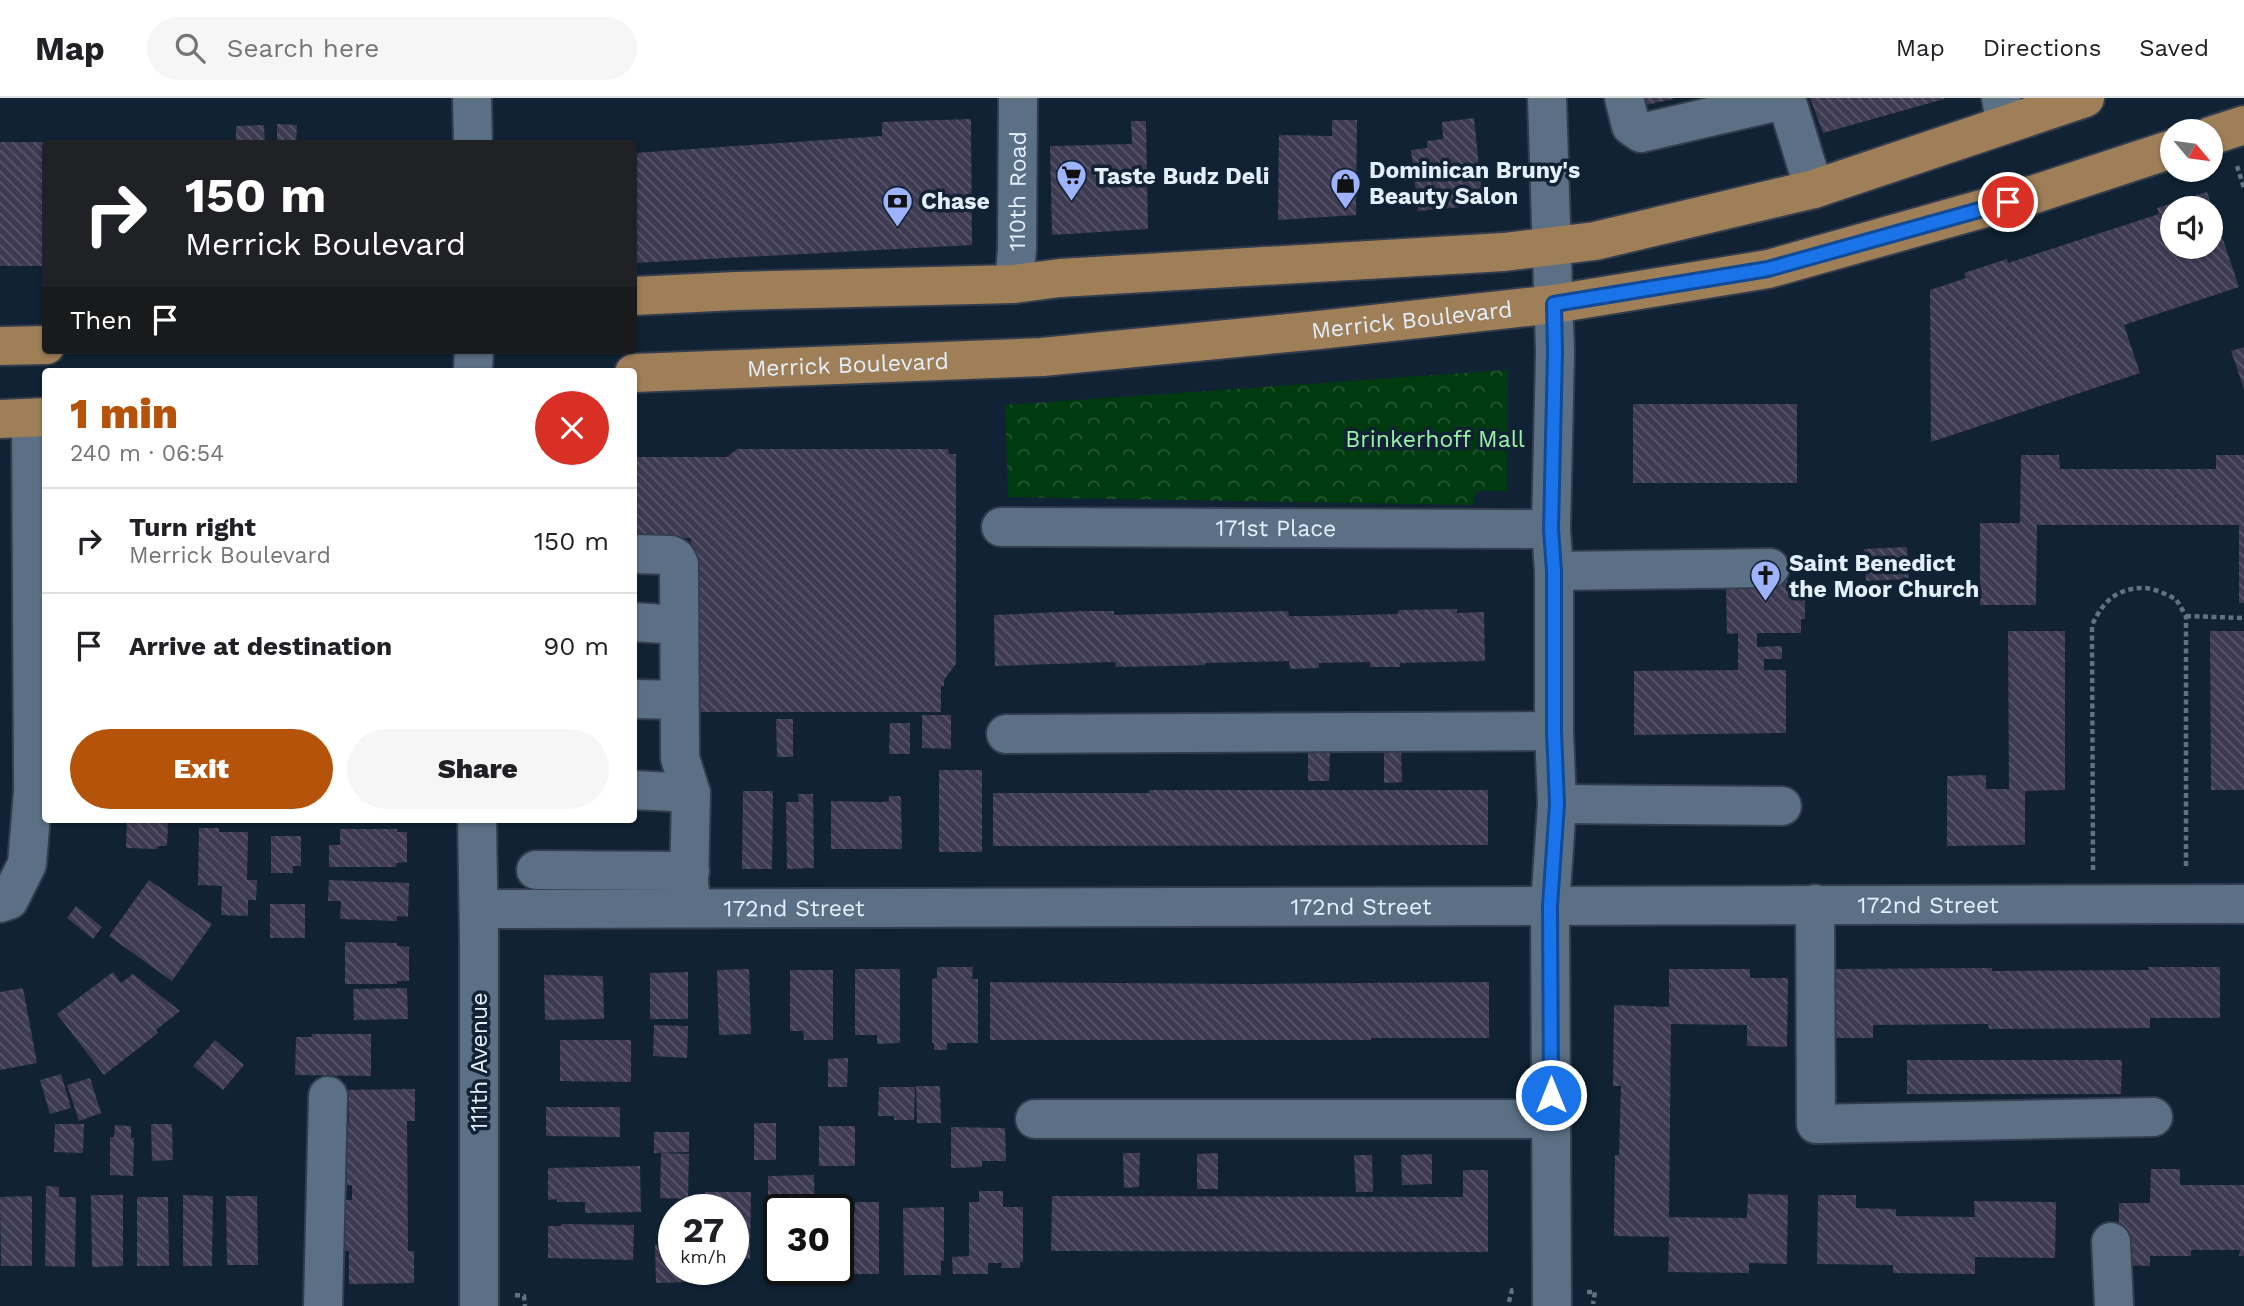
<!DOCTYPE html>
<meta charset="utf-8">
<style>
body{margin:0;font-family:"Work Sans",sans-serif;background:#f6f6f6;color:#202124;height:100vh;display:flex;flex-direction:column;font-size:26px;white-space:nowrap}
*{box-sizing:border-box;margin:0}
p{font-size:23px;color:#757577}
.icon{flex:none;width:38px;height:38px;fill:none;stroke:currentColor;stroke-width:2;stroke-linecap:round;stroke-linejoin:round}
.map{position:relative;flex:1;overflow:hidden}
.drawer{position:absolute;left:42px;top:270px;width:595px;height:455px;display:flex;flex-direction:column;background:#fff;border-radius:7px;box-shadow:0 2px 5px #0004}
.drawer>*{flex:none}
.hud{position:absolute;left:42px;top:42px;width:595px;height:214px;border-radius:7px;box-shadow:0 2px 5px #0004;background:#202124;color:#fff;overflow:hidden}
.needle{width:46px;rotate:119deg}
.controls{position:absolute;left:2160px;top:21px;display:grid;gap:14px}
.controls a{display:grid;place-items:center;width:63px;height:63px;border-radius:50%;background:#fff;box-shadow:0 2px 5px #0004;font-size:35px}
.speed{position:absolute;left:658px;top:1096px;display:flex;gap:14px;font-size:35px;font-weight:700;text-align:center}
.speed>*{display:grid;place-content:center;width:91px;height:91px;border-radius:50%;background:#fff;box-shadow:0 2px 5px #0004;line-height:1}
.speed small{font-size:18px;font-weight:400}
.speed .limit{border:4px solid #111;border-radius:10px;background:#fff;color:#111}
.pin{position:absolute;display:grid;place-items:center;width:60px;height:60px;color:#fff;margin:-30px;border:4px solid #fff;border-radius:50%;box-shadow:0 2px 7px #0007}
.me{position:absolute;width:77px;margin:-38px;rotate:0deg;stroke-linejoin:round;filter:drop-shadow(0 0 5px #0008)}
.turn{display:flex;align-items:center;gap:24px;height:147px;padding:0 28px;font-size:32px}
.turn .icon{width:91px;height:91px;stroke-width:2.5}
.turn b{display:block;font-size:49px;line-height:60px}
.then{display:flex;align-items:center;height:66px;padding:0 28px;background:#0003;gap:14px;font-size:26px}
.round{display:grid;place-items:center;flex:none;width:74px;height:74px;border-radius:37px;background:#f6f6f6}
.head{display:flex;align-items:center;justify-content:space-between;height:119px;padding:0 28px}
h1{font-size:42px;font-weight:800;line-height:52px;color:#b45309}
.action{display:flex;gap:14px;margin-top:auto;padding:14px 28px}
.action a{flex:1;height:80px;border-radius:42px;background:#b45309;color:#fff;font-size:28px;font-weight:800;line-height:80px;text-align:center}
.action a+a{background:#f6f6f6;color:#202124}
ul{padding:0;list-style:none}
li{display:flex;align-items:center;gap:21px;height:105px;padding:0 28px;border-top:2px solid #e0e0e0}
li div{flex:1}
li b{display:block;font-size:26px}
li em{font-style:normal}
header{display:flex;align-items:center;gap:42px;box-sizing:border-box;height:98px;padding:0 35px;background:#fff;border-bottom:2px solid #e0e0e0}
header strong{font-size:33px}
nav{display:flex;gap:38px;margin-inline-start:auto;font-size:24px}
.search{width:490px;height:63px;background:#f6f6f6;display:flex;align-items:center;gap:18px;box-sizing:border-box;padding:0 24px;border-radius:38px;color:#757577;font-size:26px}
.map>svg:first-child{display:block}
.park{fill:url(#park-crowns)}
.building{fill:url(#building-back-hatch);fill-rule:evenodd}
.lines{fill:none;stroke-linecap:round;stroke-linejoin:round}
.minor-casing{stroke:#323c4c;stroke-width:42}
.major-casing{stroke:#323c4c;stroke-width:42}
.path{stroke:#627281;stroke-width:4.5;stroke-dasharray:5 3.5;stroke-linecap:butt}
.minor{stroke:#5c7085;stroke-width:38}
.major{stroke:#9f7f58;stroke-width:38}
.route-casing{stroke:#114b97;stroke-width:18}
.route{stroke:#1a73e8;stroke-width:12}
.labels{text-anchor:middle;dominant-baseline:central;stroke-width:7;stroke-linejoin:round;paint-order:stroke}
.poi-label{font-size:23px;font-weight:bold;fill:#e3effb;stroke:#102233;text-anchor:start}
.street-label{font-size:23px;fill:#e3effb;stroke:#102233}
.park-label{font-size:23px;fill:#9af2a5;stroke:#102233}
</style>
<header>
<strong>Map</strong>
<div class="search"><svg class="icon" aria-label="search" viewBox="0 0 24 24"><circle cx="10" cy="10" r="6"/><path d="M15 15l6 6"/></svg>Search here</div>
<nav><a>Map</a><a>Directions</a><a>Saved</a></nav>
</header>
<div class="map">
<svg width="2244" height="1208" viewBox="0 0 2244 1208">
<defs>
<pattern id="park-crowns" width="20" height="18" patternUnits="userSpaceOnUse" patternTransform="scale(1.75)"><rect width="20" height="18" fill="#003a0f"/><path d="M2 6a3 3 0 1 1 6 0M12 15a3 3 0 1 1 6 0" fill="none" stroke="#255733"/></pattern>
<pattern id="building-back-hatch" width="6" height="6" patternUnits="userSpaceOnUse" patternTransform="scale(1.75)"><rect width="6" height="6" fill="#3d3a52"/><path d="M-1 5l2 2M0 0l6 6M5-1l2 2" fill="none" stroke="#59576c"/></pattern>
</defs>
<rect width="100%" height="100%" fill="#102233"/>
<path class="park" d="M1508,272L1507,393H1476L1473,407L1008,399L1005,307Z"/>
<path class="building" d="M1644,0H1673V1L1646,7Z
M1810,0H1944V1L1823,35Z
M1474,20L1483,107L1418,113L1411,52L1427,50V43L1443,41L1442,24Z
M971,21L972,147L634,165V55L882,38V24Z
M1332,22H1357L1356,117L1278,122L1279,37L1332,38Z
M1131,23H1146L1148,131L1052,137L1050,48L1132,46ZM1125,74V88L1105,89V75Z
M277,26L297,27L296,46H277Z
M264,27L265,46H236V28Z
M0,44H46L44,168H0Z
M2207,94L2239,189L2124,227L2140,275L1931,344L1930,192L1966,180L1964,175L2007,161L2008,165L2159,116L2157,110ZM2172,110H2210V149H2172Z
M2244,249V291L2231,253Z
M1633,306H1797V385H1633Z
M737,351H948L949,356H956V566L944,582V588H941V614H690L691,440H634V359H727Z
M2021,357H2059L2060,371H2216V357H2244V505H2239V427H2037L2036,507H1980V425H2020Z
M1907,449L1909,481L1866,483L1864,451Z
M1805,482V521H1801V535H1757V549L1782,548V561H1764V572H1786V635L1634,637V573L1738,572V535L1727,536L1726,489L1770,483Z
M1457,511V515L1484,514L1485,563L1400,565V569H1370V564L1319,565V570L1290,571L1289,563L1205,565V567L1174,568L1116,569L1115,564L995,568L994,517L1085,513H1114V517L1288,513L1289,518H1318L1398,516L1399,512Z
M2008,533H2065V692L2025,693V747L1947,748V678L1986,677V691H2009Z
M2210,533H2244V692H2211Z
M922,617H951V651L922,650Z
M776,621H793V659H777Z
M890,625H910V656H889Z
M1308,650H1330L1329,683H1308Z
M1384,651H1401L1402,684L1384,685Z
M939,672H982V754H939Z
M1149,692H1488V747L993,748V695H1149Z
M743,693H773L772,771H742Z
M798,696H813L814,770L787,771L786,704H799Z
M889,698H900L901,702L902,751H831V703L882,704L889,703Z
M127,721H158V724L168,725L167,748H158L157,751L126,750Z
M199,730H219V734H248L247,782H257L256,802H248V818L221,817L222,788L198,787Z
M340,731H397V734H407V764L396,765V769H329V747H340Z
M271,738H301V768H293V775H271Z
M149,782L212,826L172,883L109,838Z
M329,782L409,785L408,819L397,818V823L340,821L341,803H328Z
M270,806H305V840H270Z
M76,808L102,829L93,841L67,820Z
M345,844L397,845V848L409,849V883H397V886H345Z
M937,869H973L972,881H978V945H947V952H934V945H932V881L937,880Z
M2148,869H2220V920H2150V930L1989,931L1988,926L1873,927V940H1833V871L1992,870V873L2149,872Z
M749,871L751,936L719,937L717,872Z
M855,871H900V945L877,946V937H855Z
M1669,871H1750V880H1788L1787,949L1747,948V927L1671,926L1669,1119L1747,1120L1748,1096L1788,1097L1787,1166L1749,1165V1175L1668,1174L1669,1139L1614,1138L1615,1057H1619L1621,988H1613L1614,907L1669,909Z
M790,872H833V942H804L803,933H790Z
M113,874L121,885L133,876L180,913L156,932L158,935L104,977L57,916Z
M688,874V921H650V875Z
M544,877L603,878L604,921L545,922Z
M990,884L1254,886L1489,884V940H1371V942H990Z
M23,890L37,965L0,972V894Z
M407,890L408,921L354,922L353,891Z
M654,927L688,928L687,960L653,958Z
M312,936H371V978L295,977L296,939H312Z
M215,942L244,967L223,992L193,968Z
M560,942H631V984L560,983Z
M848,960L847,989H828V961Z
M1907,962H2122L2121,996H1907Z
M61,976L71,1010L50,1016L40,982Z
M90,980L101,1015L79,1023L67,987Z
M916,988H940L941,1025H917Z
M879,989H915L914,1022H894V1018H878Z
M415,991V1023H407L408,1153H414V1185L349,1186V1153H342V1102H352V1087L343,1088L342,1024H349V1005H341L340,992Z
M546,1009H620V1039L546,1038Z
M754,1025H776V1062H754Z
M55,1026H84L83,1055L54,1054Z
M151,1026H172L173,1062L152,1063Z
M115,1027L131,1028V1040H134L133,1078L110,1077V1039H114Z
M819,1028H855V1068H819Z
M951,1029L1005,1030L1006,1063H982V1069L951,1070Z
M654,1034H689V1054L654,1055Z
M661,1055L689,1056L688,1101L660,1100Z
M1123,1055H1140L1139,1089L1124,1090Z
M1218,1055V1091H1197V1056Z
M1432,1056V1086L1402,1087L1401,1057Z
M1354,1057H1372L1373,1094H1356Z
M640,1068L641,1114L585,1115V1104H557V1101L548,1102V1070Z
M2151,1071H2180V1087H2244V1158H2239L2240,1152H2191V1158H2150V1168L2119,1167V1105H2150Z
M1463,1072H1488V1154L1051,1153L1052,1098L1463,1099Z
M814,1077L815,1111H779V1167H768V1078Z
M46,1088L59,1089V1099H76L75,1169L45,1168Z
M979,1093H1003V1109H1023V1164H1020V1170H1001L1002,1165H988V1176H953L952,1159L969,1158V1104H979Z
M705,1094H751L750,1161H733V1111H705Z
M91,1097H123V1168L92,1169Z
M183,1097L213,1098L212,1168H183Z
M1818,1097H1856V1110L1896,1111V1118L1975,1119L1974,1103L2056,1104L2055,1160L1975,1159V1176L1893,1175V1167L1817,1166Z
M32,1098V1168H1L0,1099Z
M226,1098H257L258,1167H227Z
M137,1099H168L169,1168H137Z
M855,1104H879V1176H844L843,1114H855Z
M944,1109V1163L941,1162V1177H904L903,1110Z
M562,1126L634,1127L633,1162L548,1160V1128H561Z
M674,1146V1171H688V1184L656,1185L655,1147Z"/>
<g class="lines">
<defs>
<g id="minor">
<path d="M472,0L473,46"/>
<path d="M1547,0L1555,254L1551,431L1554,473V633L1557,706L1550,808L1552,1208"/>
<path d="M1624,0L1631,28L1641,35L1775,4L1784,5L1789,10L1814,91"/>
<path d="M2001,0L2005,25"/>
<path id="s1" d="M1014,186L1017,151L1018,0"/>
<path d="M473,273L474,252"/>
<path d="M31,321L33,693"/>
<path id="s2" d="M1001,429L1551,431"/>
<path d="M634,456L671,457L676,460L679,466L680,660L691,695L689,785L692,810"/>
<path d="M1554,473L1770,470"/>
<path d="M634,524L678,527"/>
<path d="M634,601L679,602"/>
<path d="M1006,636L1554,633"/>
<path d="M634,692L691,695"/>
<path d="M1557,706L1782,708"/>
<path d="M477,721L479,841V1208"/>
<path d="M536,772L690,773"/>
<path d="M0,805L9,802L27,766L33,693H46"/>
<path d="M1815,806L1816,1026L2153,1019"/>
<path id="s3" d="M479,811L2244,806"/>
<path d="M1035,1021H1551"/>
<path d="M2111,1144L2114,1208"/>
<path d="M323,1208L328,998"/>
</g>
<g id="major">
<path d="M2210,38L2244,27"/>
<path d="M634,198L736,193L1014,186L1060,180L1504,154L1595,143L1814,91L2085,0"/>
<path d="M0,248L46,247"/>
<path id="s4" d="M634,275L1042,259L1319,232L1554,206L1768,171L2035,96L2172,51"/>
<path d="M0,321L46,319"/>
</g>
</defs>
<use href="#minor" class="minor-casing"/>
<use href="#major" class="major-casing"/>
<path class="path" d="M2237,68L2244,90
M2186,518L2244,520
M2093,772L2092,527C2103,504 2116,490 2144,490C2154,490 2167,497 2176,501L2186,518V771
M1587,1194H1595L1593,1206
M515,1197L524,1198L525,1208
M1509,1204L1512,1192H1515"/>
<use href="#minor" class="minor"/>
<use href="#major" class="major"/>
</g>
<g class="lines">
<defs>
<path id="route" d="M1551,997L1550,808L1557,706L1554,633V473L1551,431L1555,254L1554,206L1768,171L2008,104"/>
</defs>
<use href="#route" class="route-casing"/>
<use href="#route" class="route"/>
</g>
<defs>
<symbol id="supermarket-pin" viewBox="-11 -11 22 30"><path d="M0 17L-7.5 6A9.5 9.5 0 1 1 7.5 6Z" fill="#9fb3fd" stroke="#102233"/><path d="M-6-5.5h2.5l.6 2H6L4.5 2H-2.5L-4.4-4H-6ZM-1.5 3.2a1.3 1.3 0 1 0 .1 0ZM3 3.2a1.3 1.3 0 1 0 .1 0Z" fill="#111"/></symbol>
<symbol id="shop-pin" viewBox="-11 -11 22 30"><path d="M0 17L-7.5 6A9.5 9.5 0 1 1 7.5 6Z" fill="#9fb3fd" stroke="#102233"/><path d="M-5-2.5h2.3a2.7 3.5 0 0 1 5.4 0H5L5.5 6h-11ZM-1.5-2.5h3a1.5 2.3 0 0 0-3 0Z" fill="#111"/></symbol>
<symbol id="bank-pin" viewBox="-11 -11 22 30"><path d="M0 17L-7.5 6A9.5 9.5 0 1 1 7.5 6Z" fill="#9fb3fd" stroke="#102233"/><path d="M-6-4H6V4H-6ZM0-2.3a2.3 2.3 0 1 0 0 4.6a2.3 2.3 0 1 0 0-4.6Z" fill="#111"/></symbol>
<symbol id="church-pin" viewBox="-11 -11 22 30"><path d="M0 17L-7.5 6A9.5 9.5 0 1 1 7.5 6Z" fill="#9fb3fd" stroke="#102233"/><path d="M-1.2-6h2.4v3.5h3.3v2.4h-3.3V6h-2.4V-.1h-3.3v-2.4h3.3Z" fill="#111"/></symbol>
</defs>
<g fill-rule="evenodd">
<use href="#supermarket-pin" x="1054" y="60" width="35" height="47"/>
<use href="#shop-pin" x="1328" y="68" width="35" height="47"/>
<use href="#bank-pin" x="880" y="86" width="35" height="47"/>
<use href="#church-pin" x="1748" y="460" width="35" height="47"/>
</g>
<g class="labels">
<g class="poi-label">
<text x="1369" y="72">Dominican Bruny's<tspan x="1369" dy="26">Beauty Salon</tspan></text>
<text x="1094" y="78">Taste Budz Deli</text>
<text x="921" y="103">Chase</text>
<text x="1789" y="465">Saint Benedict<tspan x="1789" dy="26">the Moor Church</tspan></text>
</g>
<g class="street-label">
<text stroke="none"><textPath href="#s1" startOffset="93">110th Road</textPath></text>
<text stroke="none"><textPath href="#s4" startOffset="780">Merrick Boulevard</textPath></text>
<text stroke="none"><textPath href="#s4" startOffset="214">Merrick Boulevard</textPath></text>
<text stroke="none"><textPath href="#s2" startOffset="275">171st Place</textPath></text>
<text stroke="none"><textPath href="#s3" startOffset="1449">172nd Street</textPath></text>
<text stroke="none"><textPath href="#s3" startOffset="882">172nd Street</textPath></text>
<text stroke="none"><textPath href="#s3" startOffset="315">172nd Street</textPath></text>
<text transform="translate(479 964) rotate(-90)">111th Avenue</text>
</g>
<g class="park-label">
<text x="1435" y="341">Brinkerhoff Mall</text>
</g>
</g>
</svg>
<div class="controls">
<a><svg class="needle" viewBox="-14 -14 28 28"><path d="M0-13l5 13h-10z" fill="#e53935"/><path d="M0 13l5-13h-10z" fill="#757577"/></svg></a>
<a><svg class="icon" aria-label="sound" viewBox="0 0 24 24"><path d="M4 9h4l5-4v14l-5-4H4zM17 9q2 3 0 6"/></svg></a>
</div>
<div class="speed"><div>27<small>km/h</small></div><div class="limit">30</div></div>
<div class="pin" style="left:2008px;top:104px;background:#d93025"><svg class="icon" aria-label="arrive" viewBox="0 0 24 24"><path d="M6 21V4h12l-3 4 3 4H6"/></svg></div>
<svg class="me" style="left:1551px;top:997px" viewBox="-20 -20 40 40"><circle r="17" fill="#1a73e8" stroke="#fff" stroke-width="3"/><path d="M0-11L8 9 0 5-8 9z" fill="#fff"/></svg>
<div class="hud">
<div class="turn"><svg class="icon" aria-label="right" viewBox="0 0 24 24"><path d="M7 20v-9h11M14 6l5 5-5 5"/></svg><div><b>150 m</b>Merrick Boulevard</div></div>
<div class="then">Then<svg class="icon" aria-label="arrive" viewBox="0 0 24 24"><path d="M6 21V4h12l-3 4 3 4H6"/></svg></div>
</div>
<section class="drawer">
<div class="head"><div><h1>1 min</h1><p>240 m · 06:54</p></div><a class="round" style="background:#d93025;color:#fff"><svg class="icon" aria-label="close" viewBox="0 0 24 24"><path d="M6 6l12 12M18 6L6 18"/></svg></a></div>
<ul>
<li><svg class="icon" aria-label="right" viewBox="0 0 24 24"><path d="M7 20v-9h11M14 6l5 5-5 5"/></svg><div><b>Turn right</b><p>Merrick Boulevard</p></div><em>150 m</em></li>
<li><svg class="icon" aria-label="arrive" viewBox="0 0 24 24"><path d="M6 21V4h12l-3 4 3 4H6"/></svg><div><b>Arrive at destination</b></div><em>90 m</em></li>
</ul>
<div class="action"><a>Exit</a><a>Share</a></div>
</section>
</div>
